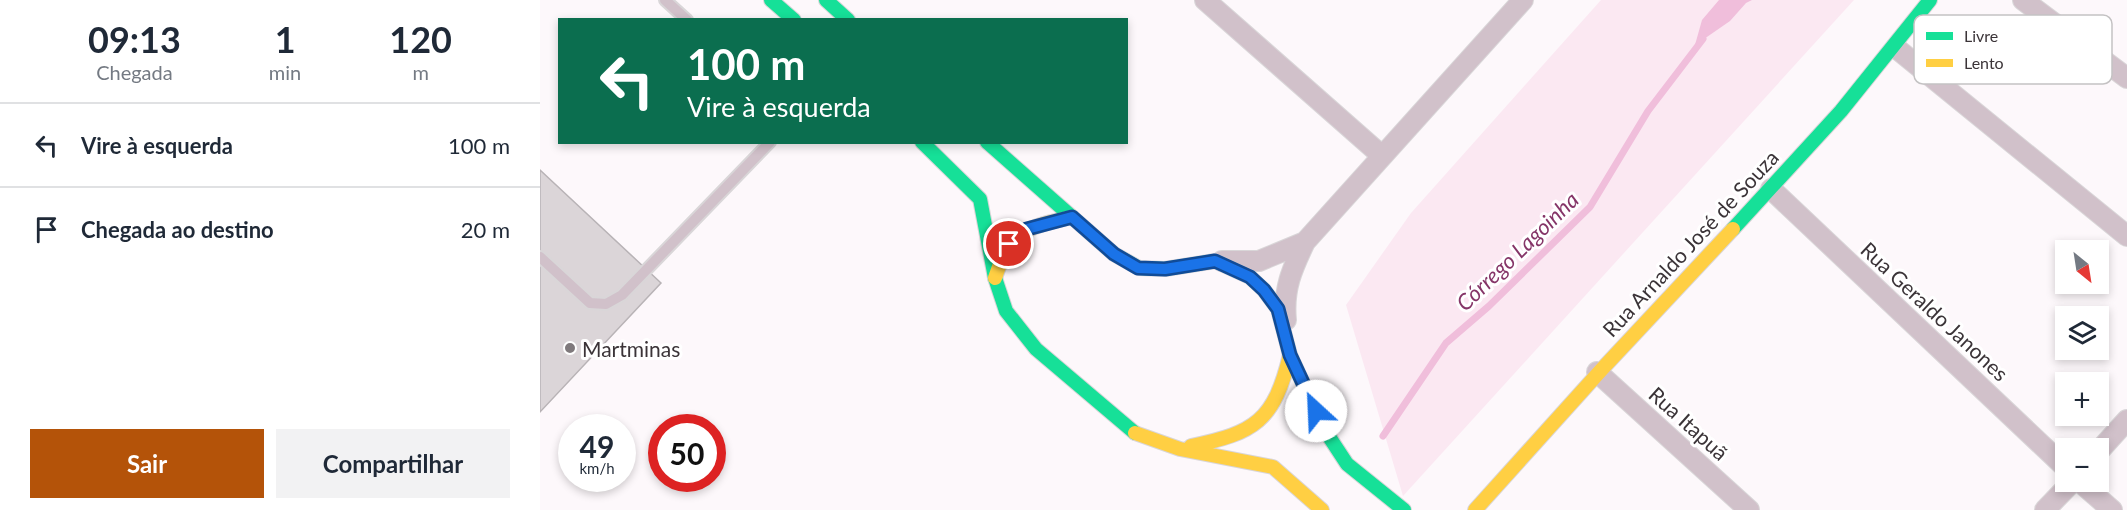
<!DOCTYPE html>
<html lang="pt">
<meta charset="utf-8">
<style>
body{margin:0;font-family:Lato,sans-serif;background:#f2f2f3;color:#1f2937;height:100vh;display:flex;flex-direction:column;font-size:22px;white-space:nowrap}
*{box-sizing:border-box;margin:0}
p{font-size:20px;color:#747a83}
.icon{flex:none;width:33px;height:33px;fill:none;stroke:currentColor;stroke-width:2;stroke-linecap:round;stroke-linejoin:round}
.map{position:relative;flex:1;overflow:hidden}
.details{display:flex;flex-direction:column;background:#fff;width:540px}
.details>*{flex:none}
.guide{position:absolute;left:18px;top:18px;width:570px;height:126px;border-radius:0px;box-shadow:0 3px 9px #0003;background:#0b6e4f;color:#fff;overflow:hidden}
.needle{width:39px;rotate:150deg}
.controls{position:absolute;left:1515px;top:240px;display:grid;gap:12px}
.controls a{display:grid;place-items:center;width:54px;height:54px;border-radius:0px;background:#fff;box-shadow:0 3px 9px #0003;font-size:30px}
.speed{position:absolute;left:18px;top:414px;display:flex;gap:12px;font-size:30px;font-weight:700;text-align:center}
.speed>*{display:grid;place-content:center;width:78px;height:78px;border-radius:50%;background:#fff;box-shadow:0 3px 9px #0003;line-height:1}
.speed small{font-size:15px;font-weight:400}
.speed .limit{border:9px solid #d22;background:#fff;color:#111}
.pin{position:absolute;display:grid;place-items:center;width:51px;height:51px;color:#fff;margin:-26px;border:3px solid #fff;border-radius:50%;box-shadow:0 2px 6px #0007}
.me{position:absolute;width:66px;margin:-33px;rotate:335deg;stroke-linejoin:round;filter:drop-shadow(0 0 4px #0008)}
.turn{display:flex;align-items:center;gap:21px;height:126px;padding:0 30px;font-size:27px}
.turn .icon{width:78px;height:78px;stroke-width:2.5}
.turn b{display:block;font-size:42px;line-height:51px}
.eta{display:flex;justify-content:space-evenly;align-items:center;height:102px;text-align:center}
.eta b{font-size:36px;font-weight:700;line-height:42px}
.primary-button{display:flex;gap:12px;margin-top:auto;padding:12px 30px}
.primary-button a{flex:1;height:69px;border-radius:0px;background:#b45309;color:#fff;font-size:24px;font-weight:700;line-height:69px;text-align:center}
.primary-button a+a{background:#f2f2f3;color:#1f2937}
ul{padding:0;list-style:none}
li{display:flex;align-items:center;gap:18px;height:84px;padding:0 30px;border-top:2px solid #e0e1e3}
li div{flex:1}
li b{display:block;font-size:22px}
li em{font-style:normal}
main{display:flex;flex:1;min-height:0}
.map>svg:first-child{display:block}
.green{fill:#fbe8f2}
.water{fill:#f0bedb}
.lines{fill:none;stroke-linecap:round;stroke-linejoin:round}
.stream{stroke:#f0bedb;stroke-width:7}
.building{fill:#dbd5d8;stroke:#b8b3b6;stroke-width:1.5}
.lane-casing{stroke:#d9d6d8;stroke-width:14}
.street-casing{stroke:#d9d6d8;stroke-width:22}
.fast-casing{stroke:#d9d6d8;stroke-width:16}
.slow-casing{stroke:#d9d6d8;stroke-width:16}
.lane{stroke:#d1c1ca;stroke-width:10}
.street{stroke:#d1c1ca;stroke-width:20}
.fast{stroke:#16e098;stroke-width:14}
.slow{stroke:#ffcf43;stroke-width:14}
.route-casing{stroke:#114b97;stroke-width:15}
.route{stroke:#1a73e8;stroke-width:10}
.poi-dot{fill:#7f797c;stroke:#fff;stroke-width:2}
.labels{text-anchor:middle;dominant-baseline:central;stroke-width:6;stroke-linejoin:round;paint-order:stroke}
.street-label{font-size:21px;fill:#3b3438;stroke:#fff}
.poi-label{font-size:21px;fill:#3b3438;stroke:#fff;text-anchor:start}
.water-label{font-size:22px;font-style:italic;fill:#853568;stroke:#fff}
.key{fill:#fff;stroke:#c4c2c3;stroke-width:1.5}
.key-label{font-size:16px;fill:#3b3438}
</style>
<main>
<section class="details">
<div class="eta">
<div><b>09:13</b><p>Chegada</p></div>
<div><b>1</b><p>min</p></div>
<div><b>120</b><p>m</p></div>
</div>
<ul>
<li><svg class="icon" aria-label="left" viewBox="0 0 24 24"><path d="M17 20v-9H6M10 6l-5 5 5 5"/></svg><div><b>Vire à esquerda</b></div><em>100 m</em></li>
<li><svg class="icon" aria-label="arrive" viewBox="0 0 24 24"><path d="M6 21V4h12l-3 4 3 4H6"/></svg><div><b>Chegada ao destino</b></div><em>20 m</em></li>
</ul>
<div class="primary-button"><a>Sair</a><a>Compartilhar</a></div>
</section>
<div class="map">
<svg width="1587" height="510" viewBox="0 0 1587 510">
<rect width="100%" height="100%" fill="#fdf8fb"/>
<path class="green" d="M1061,0H1314L863,496L806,305L871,213Z"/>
<path class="water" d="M1179,0H1212L1206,3L1190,21L1164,39L1153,52L1162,20Z"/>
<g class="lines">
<path class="stream" d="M843,436L906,343L949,306L1050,207L1108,111L1163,39"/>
</g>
<path class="building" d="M0,170L121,283L0,412Z"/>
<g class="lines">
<defs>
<path id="lane" d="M125,0L147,20
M0,257L50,303L66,304L82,295L230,142"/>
<path id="street" d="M665,0L841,155
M1483,0L1587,78
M1356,48L1587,236
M1231,189L1526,468
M682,261H719L765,242
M746,320C743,289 752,269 765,242L983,0
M1057,372L1209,510
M1558,452L1587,420
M1540,482L1572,510
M1505,510L1532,482"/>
<path id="fast" d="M231,0L254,20
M286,0L308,20
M382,142L440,199L455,278L466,311L496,349L595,433
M447,142L574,254L599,268L625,269L675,261L710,277L724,290L738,309L750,355L784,429L807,464L864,510
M1193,229L1301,111L1390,0"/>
<path id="slow" d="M455,278C470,231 487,227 532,217
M595,433L640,449L733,467L782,510
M651,446C715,433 734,421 750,355
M935,510L1063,368L1193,229"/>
</defs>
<use href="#lane" class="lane-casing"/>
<use href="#street" class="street-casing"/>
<use href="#fast" class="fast-casing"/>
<use href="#slow" class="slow-casing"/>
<use href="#lane" class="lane"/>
<use href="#street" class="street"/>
<use href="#fast" class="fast"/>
<use href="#slow" class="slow"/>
</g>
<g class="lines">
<defs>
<path id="route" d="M469,244L487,229L532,217L574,254L598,268L625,269L675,261L710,277L724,290L738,309L750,355L776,411"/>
</defs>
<use href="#route" class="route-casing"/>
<use href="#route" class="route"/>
</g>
<circle class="poi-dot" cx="30" cy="348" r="6"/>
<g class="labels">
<g class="street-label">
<text transform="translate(1150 243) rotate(-47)">Rua Arnaldo José de Souza</text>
<text transform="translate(1395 311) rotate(43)">Rua Geraldo Janones</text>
<text transform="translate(1149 423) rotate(42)">Rua Itapuã</text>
</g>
<g class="poi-label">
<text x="42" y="348">Martminas</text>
</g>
<g class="water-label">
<text transform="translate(977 251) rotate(-44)">Córrego Lagoinha</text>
</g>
</g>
<rect x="1374" y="15" width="198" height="69" rx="9" class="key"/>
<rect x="1386" y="32" width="27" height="8" fill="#16e098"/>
<rect x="1386" y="59" width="27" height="8" fill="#ffcf43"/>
<g class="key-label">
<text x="1424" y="42">Livre</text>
<text x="1424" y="69">Lento</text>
</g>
</svg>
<div class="controls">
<a><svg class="needle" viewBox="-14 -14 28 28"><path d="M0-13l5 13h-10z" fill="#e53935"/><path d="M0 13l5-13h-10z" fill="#747a83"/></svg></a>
<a><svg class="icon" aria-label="layers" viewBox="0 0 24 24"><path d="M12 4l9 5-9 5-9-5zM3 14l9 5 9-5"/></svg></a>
<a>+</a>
<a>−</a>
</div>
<div class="speed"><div>49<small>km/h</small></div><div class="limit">50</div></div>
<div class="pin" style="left:469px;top:244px;background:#d93025"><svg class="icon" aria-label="arrive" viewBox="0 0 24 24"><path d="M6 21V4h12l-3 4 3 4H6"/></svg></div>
<svg class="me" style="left:776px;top:411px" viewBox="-20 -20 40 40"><circle r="19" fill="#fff"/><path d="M0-13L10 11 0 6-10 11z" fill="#1a73e8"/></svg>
<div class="guide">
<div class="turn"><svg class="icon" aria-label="left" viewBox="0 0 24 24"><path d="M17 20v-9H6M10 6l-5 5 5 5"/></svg><div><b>100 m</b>Vire à esquerda</div></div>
</div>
</div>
</main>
